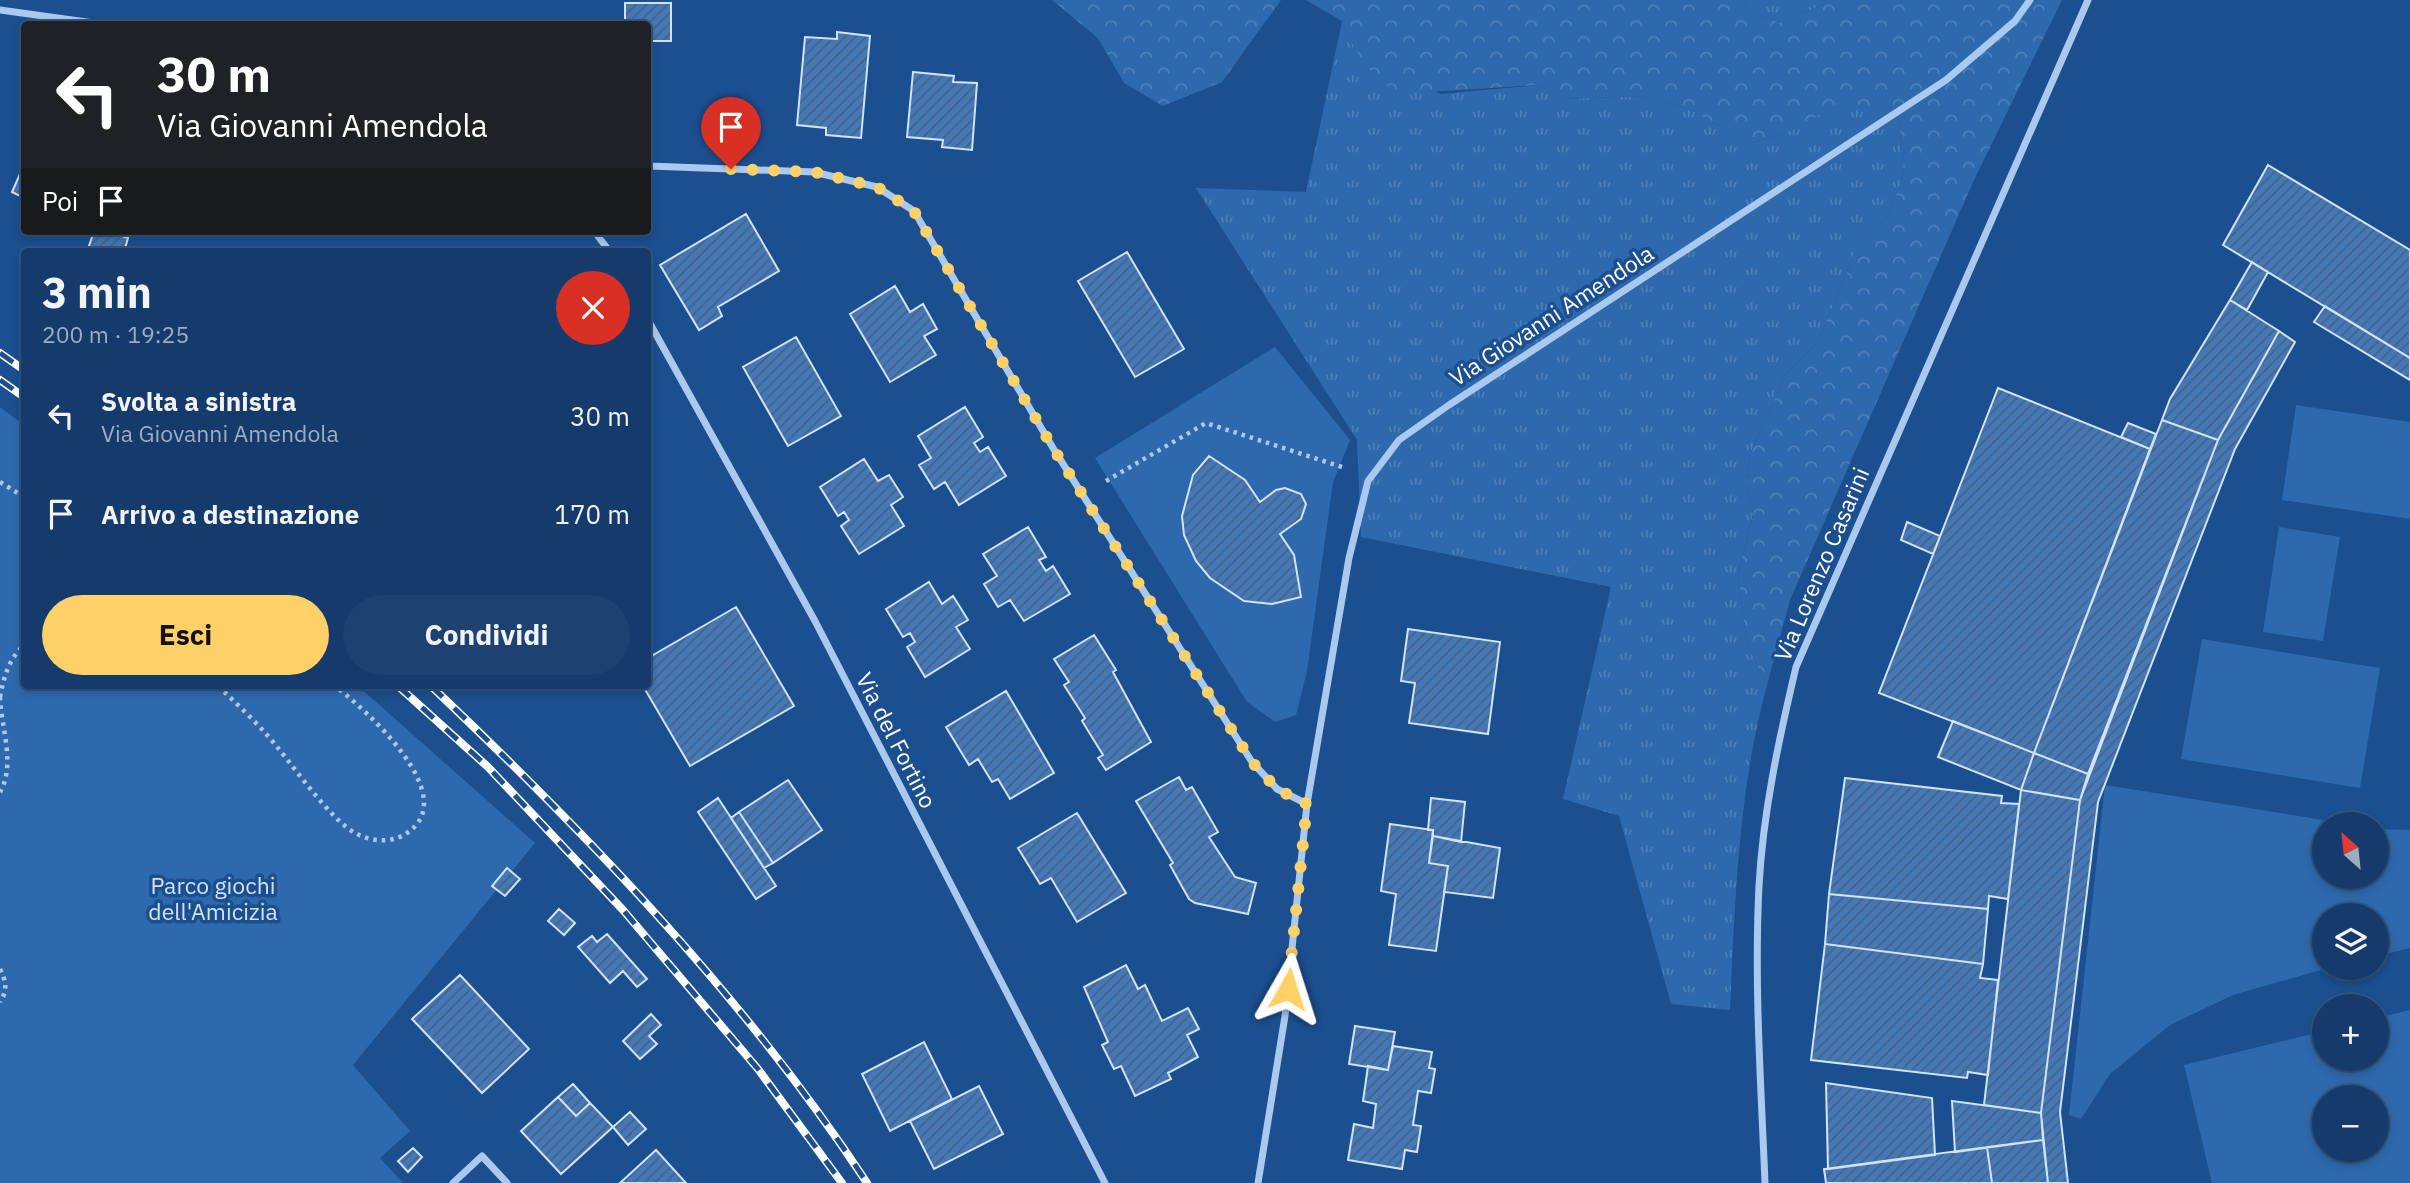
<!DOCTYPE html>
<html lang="it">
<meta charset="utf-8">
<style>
body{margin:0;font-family:"IBM Plex Sans",sans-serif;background:#1d4271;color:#f1f3f6;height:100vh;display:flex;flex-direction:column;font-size:26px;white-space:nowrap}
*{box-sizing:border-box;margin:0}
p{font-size:23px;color:#9dadc1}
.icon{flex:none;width:38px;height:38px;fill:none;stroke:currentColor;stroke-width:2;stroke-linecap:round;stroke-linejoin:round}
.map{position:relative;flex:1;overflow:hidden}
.sheet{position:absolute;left:21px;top:248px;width:630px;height:441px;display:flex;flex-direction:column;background:#143b6b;border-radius:7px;box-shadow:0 4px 10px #0003,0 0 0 2px #33557e}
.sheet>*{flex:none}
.banner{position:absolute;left:21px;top:21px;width:630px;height:214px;border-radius:7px;box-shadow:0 4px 10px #0003,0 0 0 2px #33557e;background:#202124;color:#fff;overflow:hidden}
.needle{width:46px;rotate:333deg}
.controls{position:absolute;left:2312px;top:812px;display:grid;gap:14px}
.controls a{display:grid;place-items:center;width:77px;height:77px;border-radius:50%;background:#143b6b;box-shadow:0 4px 10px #0003,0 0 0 2px #33557e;font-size:35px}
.pin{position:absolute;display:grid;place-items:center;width:60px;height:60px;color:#fff;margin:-72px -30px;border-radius:50% 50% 50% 0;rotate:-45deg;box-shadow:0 0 7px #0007}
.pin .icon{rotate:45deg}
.me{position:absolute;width:77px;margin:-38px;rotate:6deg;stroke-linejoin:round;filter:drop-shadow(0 0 5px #0008)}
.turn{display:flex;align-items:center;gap:24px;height:147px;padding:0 21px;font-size:32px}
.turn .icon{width:91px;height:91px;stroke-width:2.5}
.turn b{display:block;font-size:49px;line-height:60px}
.then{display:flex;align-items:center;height:66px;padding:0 21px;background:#0003;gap:14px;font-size:26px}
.round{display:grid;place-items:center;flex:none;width:74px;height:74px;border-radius:37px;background:#1d4271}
.head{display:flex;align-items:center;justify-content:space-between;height:119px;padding:0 21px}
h1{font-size:42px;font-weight:700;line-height:52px}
.cta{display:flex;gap:14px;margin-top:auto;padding:14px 21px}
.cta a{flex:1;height:80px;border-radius:42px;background:#ffd166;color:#111;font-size:28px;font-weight:700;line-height:80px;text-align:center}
.cta a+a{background:#1d4271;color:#f1f3f6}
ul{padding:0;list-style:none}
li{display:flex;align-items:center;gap:21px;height:98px;padding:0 21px}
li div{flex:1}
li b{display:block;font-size:26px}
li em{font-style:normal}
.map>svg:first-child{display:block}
.grass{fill:url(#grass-tufts)}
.forest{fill:url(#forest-crowns)}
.green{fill:#2e69ad;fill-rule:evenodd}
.building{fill:url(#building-hatch);stroke:#cfe3fa;stroke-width:2}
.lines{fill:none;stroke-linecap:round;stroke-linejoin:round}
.path{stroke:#a9c9ee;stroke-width:4.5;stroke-dasharray:3.5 5;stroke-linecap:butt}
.minor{stroke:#a9c9ee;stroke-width:7}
.rail-casing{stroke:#fff;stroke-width:8}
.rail{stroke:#1b4f8f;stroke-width:5;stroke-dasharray:16;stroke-linecap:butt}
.route{stroke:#ffd166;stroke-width:12;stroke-dasharray:0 21.6}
.labels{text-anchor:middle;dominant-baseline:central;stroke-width:7;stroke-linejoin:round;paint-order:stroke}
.street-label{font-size:23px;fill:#fff;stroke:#1b4f8f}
.park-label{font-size:23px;fill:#cfe3fa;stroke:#1b4f8f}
</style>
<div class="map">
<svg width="2410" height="1183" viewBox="0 0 2410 1183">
<defs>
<pattern id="grass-tufts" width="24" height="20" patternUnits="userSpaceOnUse" patternTransform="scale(1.75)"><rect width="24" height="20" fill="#2e69ad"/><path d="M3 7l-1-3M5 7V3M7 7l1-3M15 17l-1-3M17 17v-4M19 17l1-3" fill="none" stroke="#4d80b9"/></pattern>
<pattern id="forest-crowns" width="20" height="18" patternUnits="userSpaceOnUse" patternTransform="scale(1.75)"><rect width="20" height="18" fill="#2e69ad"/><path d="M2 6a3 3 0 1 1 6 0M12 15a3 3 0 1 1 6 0" fill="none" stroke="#4d80b9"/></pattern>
<pattern id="building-hatch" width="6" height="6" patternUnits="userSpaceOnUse" patternTransform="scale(1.75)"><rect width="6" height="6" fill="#4478b7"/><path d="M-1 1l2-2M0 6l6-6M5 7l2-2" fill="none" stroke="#486282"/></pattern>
</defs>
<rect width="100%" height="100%" fill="#1b4f8f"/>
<path class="grass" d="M1743,0H1834L1779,23L1748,10Z
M1342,21L1361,61L1441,94L1539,85L1564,99L1644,96L1689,109L1752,143L1797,128L1841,100L1899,119L1904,173L1889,215L1854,254L1818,342L1785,375L1751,452L1746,486L1754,510L1738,574L1747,645L1767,685C1738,791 1735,901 1730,1010L1671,1004L1619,816L1563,799L1611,587L1361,537L1357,440L1196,188L1306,192Z"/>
<path class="forest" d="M1052,0H1281L1222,82L1163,106L1124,83L1098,38Z
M1306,0H1743L1748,10L1779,23L1834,0H2062L1974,180L1790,600L1767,685L1747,645L1738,574L1754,511L1746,486L1751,452L1785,375L1818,342L1854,254L1889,215L1904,173L1899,119L1841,101L1797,128L1752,143L1689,109L1644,96L1563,99L1539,85L1395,94L1361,61L1342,21Z"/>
<path class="green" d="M1275,347L1350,440L1333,482L1307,671L1296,715L1275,722L1247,702L1095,458Z
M2296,405L2410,422V519L2282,500Z
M0,407L24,425V686H358L535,843L353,1065L410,1131L380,1158L403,1183H0Z
M2279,527L2340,537L2323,641L2263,632Z
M2202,639L2380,668L2360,788L2181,759Z
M2105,785L2348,824H2324V877H2376L2377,829L2410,830V948L2377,956L2376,915H2324V968H2328L2233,995L2170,1025L2110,1074L2081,1119L2069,1115Z
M2410,1010V1183H2212L2184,1065L2324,1031V1059H2376L2377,1018ZM2376,1097V1150H2324V1097Z"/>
<path class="building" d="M625,3H671V41H648V24H625Z
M837,32L870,36L861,138L826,135V128L797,125L805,37L837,39Z
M913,72L954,76L953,82L977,83L972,150L942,147L943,140L907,137Z
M24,165V198L12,192Z
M2268,165L2410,250V358L2223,245Z
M746,214L779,271L718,307L722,316L699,330L660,265Z
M94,231H106L128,238L124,252H87Z
M1127,252L1184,349L1135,377L1078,281Z
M2252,262L2268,272L2247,310L2230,300Z
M895,286L910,312L923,304L937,329L924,336L936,355L890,382L850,314Z
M2230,300L2279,331L2218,440L2162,420L2170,399Z
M2325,306L2410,358V380L2314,322Z
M2279,331L2295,342L2235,449L2098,802L2060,1112L2068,1183H2048L2041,1113L2080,800L2218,440Z
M796,337L841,416L788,446L743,367Z
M1998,388L2150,449L2034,753L1879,693Z
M965,407L983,437L974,443L980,452L988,447L1006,476L959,505L945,482L934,489L919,465L931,458L918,436Z
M2162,420L2218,440L2088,774L2034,753Z
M2128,423L2156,434L2150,449L2121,437Z
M1209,456L1245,480L1260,502L1276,490L1285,488L1301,494L1306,504L1301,519L1280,534L1294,555L1301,597L1272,604L1244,601L1210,578L1196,561L1184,535L1182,516L1193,475Z
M864,459L878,481L889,475L903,497L891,505L904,526L859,554L841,526L849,520L844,512L838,516L820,487Z
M1907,522L1940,536L1933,554L1901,540Z
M1028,527L1046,557L1039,560L1046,571L1053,566L1070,594L1024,621L1010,600L998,607L984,584L997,576L983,554Z
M929,582L942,604L953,596L960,607L968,620L956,627L970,649L925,677L907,647L915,642L910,633L903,637L886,609Z
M736,607L794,706L690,766L643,686H648V658Z
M1408,629L1500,642L1488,734L1409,723L1415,683L1401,681Z
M1094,635L1116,670L1113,672L1151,742L1106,770L1098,758L1103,755L1082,721L1085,718L1064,685L1069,682L1054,659Z
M1006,691L1054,773L1010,799L998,779L992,782L978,759L969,765L946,727Z
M1953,721L2034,753L2021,790L1938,757Z
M2034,753L2088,774L2080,800L2021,790Z
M1179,777L1186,790L1192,787L1218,832L1209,837L1235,877L1256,883L1248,914L1195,903L1189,899L1170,865L1173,863L1136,801Z
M1845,778L2002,796L2001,803L2019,804L2008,899L1989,896L1988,909L1829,894Z
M788,780L822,830L773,863L739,812Z
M2021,790L2080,800L2041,1113L1984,1105Z
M718,798L776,886L756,899L698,812Z
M1431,798L1465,802L1461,842L1433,836V830H1428Z
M739,812L773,863L764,868L731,818Z
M1077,813L1126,893L1077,922L1051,878L1040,884L1018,848Z
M1390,824L1433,830L1429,863L1448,866L1436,951L1389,945L1396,894L1381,891Z
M1433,836L1500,848L1493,898L1444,892L1448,866L1429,863Z
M507,868L520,879L505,896L492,886Z
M1829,894L1988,909L1983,964L1825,944Z
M559,909L575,923L564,935L548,921Z
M607,934L647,979L637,987L623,971L610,983L578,947L592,936L597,942Z
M1825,944L1983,964L1980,978L1998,980L1988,1075L1968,1072L1967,1078L1811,1060Z
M1126,965L1138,989L1145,985L1162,1021L1188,1008L1199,1029L1187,1035L1198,1057L1168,1073L1171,1079L1135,1096L1121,1066L1114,1069L1102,1045L1108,1042L1084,987Z
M460,975L529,1049L482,1093L412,1019Z
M651,1014L661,1025L649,1036L657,1044L640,1059L623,1041Z
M1355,1026L1395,1032L1388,1070L1349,1064Z
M924,1042L952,1099L890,1131L862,1074Z
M1393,1046L1432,1052L1429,1068L1435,1069L1431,1093L1418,1091L1413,1125L1421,1126L1417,1152L1405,1150L1402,1169L1348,1160L1354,1124L1373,1128L1376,1104L1363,1101L1368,1066L1388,1070Z
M1826,1083L1932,1098L1935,1155L1828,1169Z
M573,1084L590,1103L576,1116L558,1097Z
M979,1086L1003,1134L934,1169L910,1121Z
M558,1097L576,1116L590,1103L613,1127L561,1174L521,1131Z
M1952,1101L2041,1113L2043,1140L1955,1152Z
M630,1112L646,1129L628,1145L613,1127Z
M2043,1140L2048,1183H1992L1987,1147Z
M1987,1147L1992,1183H1826L1824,1169Z
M413,1148L422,1157L408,1172L398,1161Z
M656,1150L686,1183H620Z"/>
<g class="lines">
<path class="path" d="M1106,481L1206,423L1342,467
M0,482L24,497
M218,686C235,702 252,718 267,735C289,759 330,821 357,834C372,842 393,843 407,833C463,796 365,709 335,686
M0,697C1,727 16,765 0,792
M0,697C4,676 9,659 24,645
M0,969C6,981 8,990 0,1002"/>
<path class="minor" d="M0,10L101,24
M648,166L814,172L877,187L914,211L1053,448L1252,762L1277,789L1307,804
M594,231L610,252
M648,320L815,621L1105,1183
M453,1183L482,1156L507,1183
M1258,1183L1285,1016L1307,804L1349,558L1368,481L1399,440L1449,405L1946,80L2015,21L2030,0
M1765,1183C1761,1084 1754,985 1759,886C1763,812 1779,739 1796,667L2088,0"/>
<defs>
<path id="rail" d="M0,353L24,370
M0,380L24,397
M398,686L488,767L623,910L758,1069L842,1183
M431,686C590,837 746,999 867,1183"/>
</defs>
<use href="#rail" class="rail-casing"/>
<use href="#rail" class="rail"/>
</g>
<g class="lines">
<path class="route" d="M731,169L814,172L877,187L914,211L1053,448L1252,762L1277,789L1307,804L1288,989"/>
</g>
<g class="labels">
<g class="street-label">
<text transform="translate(1551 315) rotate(-33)">Via Giovanni Amendola</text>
<text transform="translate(1821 564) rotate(-67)">Via Lorenzo Casarini</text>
<text transform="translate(897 740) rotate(63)">Via del Fortino</text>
</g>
<g class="park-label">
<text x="213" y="885">Parco giochi<tspan x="213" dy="26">dell'Amicizia</tspan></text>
</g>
</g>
</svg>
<div class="controls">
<a><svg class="needle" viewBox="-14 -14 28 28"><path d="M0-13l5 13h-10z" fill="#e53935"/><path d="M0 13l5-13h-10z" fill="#9dadc1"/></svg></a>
<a><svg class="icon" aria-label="layers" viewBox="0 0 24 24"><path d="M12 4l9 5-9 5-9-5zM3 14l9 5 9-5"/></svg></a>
<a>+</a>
<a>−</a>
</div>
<div class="pin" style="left:731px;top:169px;background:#d93025"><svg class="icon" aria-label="arrive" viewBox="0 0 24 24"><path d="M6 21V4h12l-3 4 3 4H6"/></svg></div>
<svg class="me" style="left:1288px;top:989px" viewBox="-20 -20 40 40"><path d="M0-17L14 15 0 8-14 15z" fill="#ffd166" stroke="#fff" stroke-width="4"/></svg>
<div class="banner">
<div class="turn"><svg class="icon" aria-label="left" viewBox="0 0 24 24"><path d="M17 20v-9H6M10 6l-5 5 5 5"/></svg><div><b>30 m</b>Via Giovanni Amendola</div></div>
<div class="then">Poi<svg class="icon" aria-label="arrive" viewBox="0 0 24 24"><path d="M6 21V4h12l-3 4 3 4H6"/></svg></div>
</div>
<section class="sheet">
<div class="head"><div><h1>3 min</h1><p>200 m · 19:25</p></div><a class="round" style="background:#d93025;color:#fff"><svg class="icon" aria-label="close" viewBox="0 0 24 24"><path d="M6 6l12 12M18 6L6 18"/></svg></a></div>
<ul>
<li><svg class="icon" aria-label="left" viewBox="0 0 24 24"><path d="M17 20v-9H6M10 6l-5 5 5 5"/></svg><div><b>Svolta a sinistra</b><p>Via Giovanni Amendola</p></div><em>30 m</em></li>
<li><svg class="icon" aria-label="arrive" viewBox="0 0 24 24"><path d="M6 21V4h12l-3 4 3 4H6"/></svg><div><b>Arrivo a destinazione</b></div><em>170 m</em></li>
</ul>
<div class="cta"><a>Esci</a><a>Condividi</a></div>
</section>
</div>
